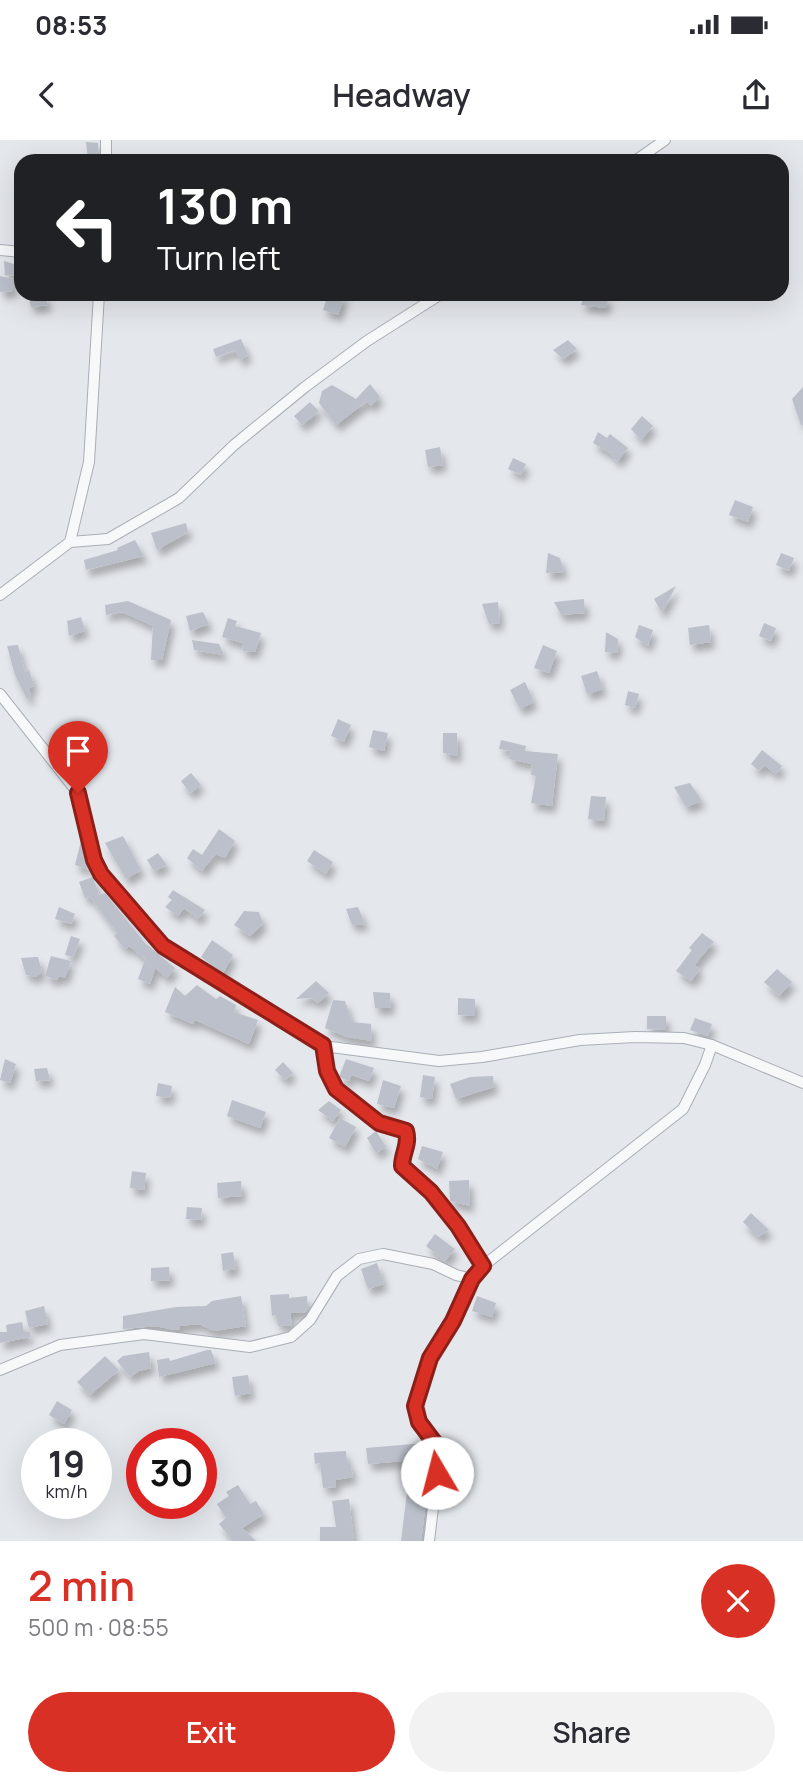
<!DOCTYPE html>
<meta charset="utf-8">
<style>
body{margin:0;font-family:Manrope,sans-serif;background:#f2f2f3;color:#2b2b33;height:100vh;display:flex;flex-direction:column;font-size:26px;white-space:nowrap}
*{box-sizing:border-box;margin:0}
p{font-size:23px;color:#7c7c81}
.icon{flex:none;width:38px;height:38px;fill:none;stroke:currentColor;stroke-width:2;stroke-linecap:round;stroke-linejoin:round}
.map{position:relative;height:1401px;overflow:hidden}
.sheet{display:flex;flex-direction:column;background:#fff;flex:1}
.sheet>*{flex:none}
.top-card{position:absolute;left:14px;top:14px;width:775px;height:147px;border-radius:21px;box-shadow:0 7px 28px #0002;background:#202124;color:#fff;overflow:hidden}
.speed{position:absolute;left:21px;top:1288px;display:flex;gap:14px;font-size:35px;font-weight:700;text-align:center}
.speed>*{display:grid;place-content:center;width:91px;height:91px;border-radius:50%;background:#fff;box-shadow:0 7px 28px #0002;line-height:1}
.speed small{font-size:18px;font-weight:400}
.speed .limit{border:10px solid #d22;background:#fff;color:#111}
.pin{position:absolute;display:grid;place-items:center;width:60px;height:60px;color:#fff;margin:-72px -30px;border-radius:50% 50% 50% 0;rotate:-45deg;box-shadow:0 0 7px #0007}
.pin .icon{rotate:45deg}
.me{position:absolute;width:77px;margin:-38px;rotate:352deg;stroke-linejoin:round;filter:drop-shadow(0 0 5px #0008)}
.turn{display:flex;align-items:center;gap:24px;height:147px;padding:0 28px;font-size:32px}
.turn .icon{width:91px;height:91px;stroke-width:2.5}
.turn b{display:block;font-size:49px;line-height:60px}
.round{display:grid;place-items:center;flex:none;width:74px;height:74px;border-radius:37px;background:#f2f2f3}
.summary{display:flex;align-items:center;justify-content:space-between;height:119px;padding:0 28px}
h1{font-size:42px;font-weight:600;line-height:52px;color:#d93025}
.cta{display:flex;gap:14px;margin-top:auto;padding:14px 28px}
.cta a{flex:1;height:80px;border-radius:42px;background:#d93025;color:#fff;font-size:28px;font-weight:600;line-height:80px;text-align:center}
.cta a+a{background:#f2f2f3;color:#2b2b33}
.status{display:flex;justify-content:space-between;align-items:center;height:49px;padding:0 35px;background:#fff;direction:ltr}
.status svg{height:19px;fill:currentColor}
header{display:flex;justify-content:space-between;align-items:center;height:91px;padding:0 28px;background:#fff;font-size:32px;font-weight:600}
.map>svg:first-child{display:block}
.building{fill:#bbc0ca;filter:url(#shadow)}
.lines{fill:none;stroke-linecap:round;stroke-linejoin:round}
.minor-casing{stroke:#a9aeb7;stroke-width:12}
.minor{stroke:#f7f8fa;stroke-width:10}
.route-casing{stroke:#8d1f18;stroke-width:18}
.route{stroke:#d93025;stroke-width:12}
</style>
<div class="status"><b>08:53</b><svg viewBox="0 0 49 12"><path d="M0 12V9h3v3zM5 12V6h3v6zM10 12V3h3v9zM15 12V0h3v12zM26 1h20v11H26zM47 4h2v5h-2z"/></svg></div>
<header><svg class="icon" aria-label="back" viewBox="0 0 24 24"><path d="M15 5l-7 7 7 7"/></svg>Headway<svg class="icon" aria-label="share" viewBox="0 0 24 24"><path d="M12 15V3M7 8l5-5 5 5M5 13v7h14v-7"/></svg></header>
<div class="map">
<svg width="803" height="1401" viewBox="0 0 803 1401">
<defs>
<filter id="shadow"><feDropShadow dx="4" dy="7" stdDeviation="3.5" flood-color="#0004"/></filter>
</defs>
<rect width="100%" height="100%" fill="#e4e7ec"/>
<path class="building" d="M86,2L98,3V19L88,18Z
M4,121L21,126V136L5,135Z
M0,136L13,139V151L0,152Z
M28,154H45L48,165L31,167Z
M328,154H345L338,175L323,170Z
M585,154H597L609,158L605,168L581,165Z
M241,199L248,215L240,220L235,210L216,217L213,209Z
M568,200L577,209L563,219L553,210Z
M370,244L380,257L371,266L367,261L336,285L319,263L322,251L332,245L356,259Z
M803,247V285H801L792,259Z
M310,262L319,271L302,285L294,276Z
M642,276L653,286L641,300L631,289Z
M598,292L607,298L610,294L628,308L617,322L611,314L593,303Z
M440,307L443,325L428,327L425,310Z
M513,318L526,324L521,335L508,329Z
M735,360L753,367L748,382L729,375Z
M186,383L188,392L157,410L151,393Z
M135,400L144,416L86,430L84,420L118,410L117,408Z
M548,413L560,418L564,432L546,433Z
M781,413L794,418L789,431L776,425Z
M676,446L662,473L654,459Z
M584,459L585,473L561,475L554,462Z
M128,461L171,480L162,520H151L153,486L122,472L106,475L105,465Z
M498,462L500,483L489,484L482,464Z
M203,472L209,484L190,491L186,476Z
M81,477L85,491L69,496L67,481Z
M228,478L237,481L235,486L261,493L255,512L243,511L242,503L222,497Z
M764,483L776,488L771,501L759,496Z
M639,485L653,490L648,506L635,497Z
M709,485L711,502L690,505L688,488Z
M606,492L618,499L617,513L605,512Z
M192,500L219,504L224,515L194,510Z
M18,505L25,532L29,530L34,546L29,548L31,557L27,559L15,535L7,506Z
M543,505L557,511L549,533L534,528Z
M597,531L603,549L587,554L581,536Z
M525,542L534,562L520,569L510,550Z
M628,551L639,554L635,568L625,565Z
M338,579L351,585L344,602L331,596Z
M373,590L388,593L384,611L369,607Z
M443,593H457L458,616L443,613Z
M501,600L526,606L525,611L558,614L552,666L531,663L536,636L531,635L532,624L509,619L511,611L499,609Z
M762,610L782,626L776,634L764,625L759,631L751,624Z
M191,633L201,645L190,653L181,641Z
M690,643L702,661L686,667L674,647Z
M591,656L606,657L604,681L588,679Z
M219,689L235,701L225,718L215,714L202,731L187,718L193,709L202,715Z
M123,696L141,730L126,739L105,703Z
M81,701L86,722L90,730L75,725Z
M314,710L333,722L326,734L307,721Z
M158,713L167,725L154,731L147,720Z
M93,737L99,755L105,753L145,803L175,828L167,838L155,828L150,844L138,839L145,819L129,806L125,809L114,796L117,793L90,757L85,758L79,742Z
M173,750L205,770L198,779L184,768L178,776L165,767L172,760L168,757Z
M59,767L75,774L71,784L55,779Z
M358,767L365,784L352,785L346,769Z
M244,771L259,772L263,784L250,796L234,785Z
M702,793L714,802L694,825L700,829L691,841L676,831L692,810L689,808Z
M71,796L80,799L73,817L65,815Z
M212,800L233,815L223,833L201,817Z
M51,816L71,821L65,838L59,836L57,840L45,836Z
M38,817L42,832L36,837L26,835L21,818Z
M777,829L792,842L779,856L764,842Z
M316,841L329,853L318,863L311,858L296,859Z
M197,845L216,859L220,856L236,865L234,872L258,880L249,904L195,880L193,884L165,872L175,847L185,856Z
M373,852L390,853L391,868H375Z
M458,858L475,859V876L458,875Z
M333,860L345,861L352,882L371,884L372,901L347,897L325,888Z
M647,876H666V890L647,889Z
M695,878L712,884L708,896L690,890Z
M5,919L16,924L10,943L0,940Z
M346,919L374,928L369,941L351,935L349,941L339,937Z
M283,922L293,933L285,940L275,930Z
M47,928L50,940L36,941L34,929Z
M423,935L435,937L432,959L420,957Z
M493,936L494,947L456,959L450,944L470,937Z
M383,940L401,946L394,968L377,964Z
M158,943L172,946L170,958L156,956Z
M232,960L266,972L260,988L227,976Z
M329,961L341,970L333,981L318,970Z
M340,978L356,987L345,1007L329,998Z
M376,991L386,1007L376,1013L367,998Z
M422,1006L443,1012L437,1029L418,1019Z
M132,1031L146,1033L144,1050L130,1048Z
M469,1040L470,1066L450,1061L449,1041Z
M241,1041L242,1056L218,1058L217,1043Z
M187,1067L202,1068L201,1080L186,1079Z
M751,1073L769,1090L758,1097L743,1082Z
M435,1094L455,1109L445,1121L426,1106Z
M233,1112L236,1129L223,1131L221,1114Z
M377,1123L384,1144L368,1149L361,1129Z
M169,1127L170,1140L151,1141V1128Z
M289,1154V1158L307,1156L308,1168L306,1172L290,1173L292,1185L278,1186L276,1175L272,1176L270,1155Z
M241,1156L246,1186L214,1191L199,1184L179,1186L180,1189L174,1190L156,1186L123,1189V1176L176,1167L206,1166L212,1161Z
M477,1156L496,1163L492,1177L472,1171Z
M44,1166L48,1184L29,1188L25,1171Z
M22,1182L24,1192H30V1197L0,1203V1192H7L6,1185Z
M207,1210H211L216,1223L159,1237L157,1220L169,1218L170,1221Z
M149,1212L151,1228L139,1231L130,1237L117,1221L123,1216Z
M105,1216L119,1230L90,1255L77,1242Z
M248,1235L251,1253L235,1256L232,1237Z
M57,1261L72,1270L64,1284L49,1275Z
M425,1303L428,1319L368,1324L366,1308Z
M346,1311L347,1323L350,1322L353,1337L336,1340V1347L323,1348L320,1323L315,1324L314,1313Z
M409,1336L429,1339L421,1401H401Z
M238,1345L250,1364L256,1361L264,1374L242,1388L256,1401H233L219,1384L226,1378L217,1364L229,1356L226,1352Z
M349,1359L354,1401H320V1387H336L332,1361Z"/>
<g class="lines">
<defs>
<path id="minor" d="M106,0V21
M635,21L665,0
M0,110L21,112
M70,402L108,399L179,358L234,305L305,247L367,201L441,154
M0,455L70,402L89,322L99,154
M0,554L78,653L94,720L101,734L163,805L323,906L439,921L482,917L580,900L635,897L684,898L712,905L803,943
M323,906L327,931L336,949L379,983L406,991C410,1004 402,1013 402,1026C439,1059 458,1085 483,1126
M0,1230L60,1205L144,1194L250,1207L291,1197L310,1180L337,1136L359,1119L383,1114L433,1124L456,1135L472,1139
M429,1401L440,1310L419,1282L414,1266L430,1218L453,1181L472,1139L483,1126L683,969L705,925L712,905"/>
</defs>
<use href="#minor" class="minor-casing"/>
<use href="#minor" class="minor"/>
</g>
<g class="lines">
<defs>
<path id="route" d="M78,653L94,720L101,734L163,806L323,905L327,931L336,949L379,983L406,991C410,1004 402,1013 402,1026L431,1052L458,1086L483,1126L472,1139L453,1181L430,1218L415,1266L419,1282L440,1310L437,1333"/>
</defs>
<use href="#route" class="route-casing"/>
<use href="#route" class="route"/>
</g>
</svg>
<div class="speed"><div>19<small>km/h</small></div><div class="limit">30</div></div>
<div class="pin" style="left:78px;top:653px;background:#d93025"><svg class="icon" aria-label="arrive" viewBox="0 0 24 24"><path d="M6 21V4h12l-3 4 3 4H6"/></svg></div>
<svg class="me" style="left:437px;top:1333px" viewBox="-20 -20 40 40"><circle r="19" fill="#fff"/><path d="M0-13L10 11 0 6-10 11z" fill="#d93025"/></svg>
<div class="top-card">
<div class="turn"><svg class="icon" aria-label="left" viewBox="0 0 24 24"><path d="M17 20v-9H6M10 6l-5 5 5 5"/></svg><div><b>130 m</b>Turn left</div></div>
</div>
</div>
<section class="sheet">
<div class="summary"><div><h1>2 min</h1><p>500 m · 08:55</p></div><a class="round" style="background:#d93025;color:#fff"><svg class="icon" aria-label="close" viewBox="0 0 24 24"><path d="M6 6l12 12M18 6L6 18"/></svg></a></div>
<div class="cta"><a>Exit</a><a>Share</a></div>
</section>
